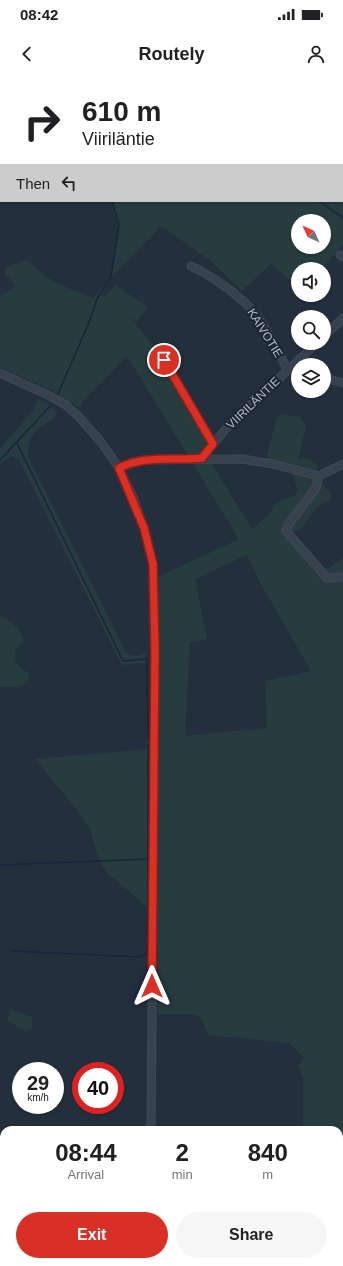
<!DOCTYPE html>
<meta charset="utf-8">
<style>
body{margin:0;font-family:Arial,sans-serif;background:#f6f6f6;color:#202124;height:100vh;display:flex;flex-direction:column;font-size:15px;white-space:nowrap}
*{box-sizing:border-box;margin:0}
p{font-size:13px;color:#757577}
.icon{flex:none;width:22px;height:22px;fill:none;stroke:currentColor;stroke-width:2;stroke-linecap:round;stroke-linejoin:round}
.map{position:relative;flex:1;overflow:hidden}
.details{position:absolute;left:0px;top:1046px;width:343px;height:140px;display:flex;flex-direction:column;background:#fff;border-radius:12px 12px 0 0;box-shadow:0 1px 3px #0004}
.details>*{flex:none}
.top-card{position:absolute;left:0px;top:0px;width:343px;height:122px;box-shadow:0 1px 3px #0004;background:#fff;color:#202124;overflow:hidden}
.needle{width:26px;rotate:314deg}
.controls{position:absolute;left:291px;top:134px;display:grid;gap:8px}
.controls a{display:grid;place-items:center;width:40px;height:40px;border-radius:50%;background:#fff;box-shadow:0 1px 3px #0004;font-size:20px}
.speed{position:absolute;left:12px;top:982px;display:flex;gap:8px;font-size:20px;font-weight:700;text-align:center}
.speed>*{display:grid;place-content:center;width:52px;height:52px;border-radius:50%;background:#fff;box-shadow:0 1px 3px #0004;line-height:1}
.speed small{font-size:10px;font-weight:400}
.speed .limit{border:6px solid #d22;background:#fff;color:#111}
.pin{position:absolute;display:grid;place-items:center;width:34px;height:34px;color:#fff;margin:-17px;border:2px solid #fff;border-radius:50%;box-shadow:0 1px 4px #0007}
.me{position:absolute;width:44px;margin:-22px;rotate:0deg;stroke-linejoin:round;filter:drop-shadow(0 0 3px #0008)}
.turn{display:flex;align-items:center;gap:14px;height:84px;padding:0 16px;font-size:18px}
.turn .icon{width:52px;height:52px;stroke-width:2.5}
.turn b{display:block;font-size:28px;line-height:34px}
.then{display:flex;align-items:center;height:38px;padding:0 16px;background:#0003;gap:8px;font-size:15px}
.eta{display:flex;justify-content:space-evenly;align-items:center;height:68px;text-align:center}
.eta b{font-size:24px;font-weight:700;line-height:28px}
.cta{display:flex;gap:8px;margin-top:auto;padding:8px 16px}
.cta a{flex:1;height:46px;border-radius:24px;background:#d93025;color:#fff;font-size:16px;font-weight:700;line-height:46px;text-align:center}
.cta a+a{background:#f6f6f6;color:#202124}
.status{display:flex;justify-content:space-between;align-items:center;height:28px;padding:0 20px;background:#fff;direction:ltr}
.status svg{height:11px;fill:currentColor}
header{display:flex;justify-content:space-between;align-items:center;height:52px;padding:0 16px;background:#fff;font-size:18px;font-weight:700}
.map>svg:first-child{display:block}
.green{fill:#263c3f;fill-rule:evenodd}
.lines{fill:none;stroke-linecap:round;stroke-linejoin:round}
.stream{stroke:#17263c;stroke-width:1.5}
.minor-casing{stroke:#414a57;stroke-width:9}
.minor{stroke:#38414e;stroke-width:7}
.route-casing{stroke:#8d1f18;stroke-width:10}
.route{stroke:#d93025;stroke-width:7}
.labels{text-anchor:middle;dominant-baseline:central;stroke-width:4;stroke-linejoin:round;paint-order:stroke}
.street-label{font-size:12px;fill:#b4bcc9;stroke:#1d2633}
</style>
<div class="status"><b>08:42</b><svg viewBox="0 0 49 12"><path d="M0 12V9h3v3zM5 12V6h3v6zM10 12V3h3v9zM15 12V0h3v12zM26 1h20v11H26zM47 4h2v5h-2z"/></svg></div>
<header><svg class="icon" aria-label="back" viewBox="0 0 24 24"><path d="M15 5l-7 7 7 7"/></svg>Routely<svg class="icon" aria-label="person" viewBox="0 0 24 24"><circle cx="12" cy="8" r="4"/><path d="M4 21q1-7 8-7t8 7"/></svg></header>
<div class="map">
<svg width="343" height="1186" viewBox="0 0 343 1186">
<rect width="100%" height="100%" fill="#242f3e"/>
<path class="green" d="M47,0H343V165L321,189H298V207L271,184L242,211L212,182L161,146L112,197L101,214L105,217L115,205L148,227L136,242L118,228L131,239L162,276L213,364L202,378L209,379L252,449L269,435L273,426L281,420L294,416L298,410L293,396L294,390L265,383L276,340L281,334L300,337L306,347L298,379H309L318,386L315,395L331,414V420C307,427 310,447 294,452C291,453 287,453 284,454L318,495L343,478V1186H157V1182H339V1050H303V998L298,986L304,978L289,963L208,955L201,937L193,934H158V497L239,459L127,276L81,323V329L49,309L0,287V216L16,206L5,194V188L24,180L29,181C45,201 69,208 93,218L112,197L119,150L111,121H342V1ZM298,141H324V167H298ZM247,475L258,499L311,591L265,601L267,648L185,656L190,562L207,559L195,499Z
M38,319L45,322L56,331L55,338C39,347 24,357 29,378L126,573C133,576 140,577 146,572L145,584L140,583L122,585L19,380L12,376L0,384V369L34,329Z
M0,535C9,541 26,551 23,563L15,570C14,581 18,588 29,593L28,602L19,607H0Z
M148,669L147,827L106,792L97,775L91,751L80,734L35,679Z
M11,930L32,937V948L29,950L26,951L7,941Z"/>
<g class="lines">
<path class="stream" d="M44,0L45,1
M223,0L224,1
M0,105L1,104
M319,121L343,138
M57,316L88,245L97,219L111,196L119,145L112,121
M17,363L123,581L147,579L148,658
M0,380L51,325
M148,664V828
M0,785L148,779
M13,871L140,877L147,874L148,833"/>
<defs>
<path id="minor" d="M340,175L343,177
M191,186C210,195 235,212 249,227C266,244 276,270 288,290
M324,256L343,238
M162,276L213,364
M0,293L48,315L66,325L78,336L101,362L119,388L133,417L144,448L153,485L155,600L151,1050
M324,298L343,303
M202,378L229,345L317,263
M119,388L132,382L144,380L242,379L273,384L319,396L343,384
M319,396L316,408L288,445L286,451L327,498L343,497
M0,1068L4,1069
M64,1186L66,1182
M151,1186V1182"/>
</defs>
<use href="#minor" class="minor-casing"/>
<use href="#minor" class="minor"/>
</g>
<g class="lines">
<defs>
<path id="route" d="M152,906L155,569L153,484L144,448L119,388C144,375 174,381 202,378L213,364L164,280"/>
</defs>
<use href="#route" class="route-casing"/>
<use href="#route" class="route"/>
</g>
<g class="labels">
<g class="street-label">
<text transform="translate(265 253) rotate(58)">KAIVOTIE</text>
<text transform="translate(253 323) rotate(-44)">VIIRILÄNTIE</text>
</g>
</g>
</svg>
<div class="controls">
<a><svg class="needle" viewBox="-14 -14 28 28"><path d="M0-13l5 13h-10z" fill="#e53935"/><path d="M0 13l5-13h-10z" fill="#757577"/></svg></a>
<a><svg class="icon" aria-label="sound" viewBox="0 0 24 24"><path d="M4 9h4l5-4v14l-5-4H4zM17 9q2 3 0 6"/></svg></a>
<a><svg class="icon" aria-label="search" viewBox="0 0 24 24"><circle cx="10" cy="10" r="6"/><path d="M15 15l6 6"/></svg></a>
<a><svg class="icon" aria-label="layers" viewBox="0 0 24 24"><path d="M12 4l9 5-9 5-9-5zM3 14l9 5 9-5"/></svg></a>
</div>
<div class="speed"><div>29<small>km/h</small></div><div class="limit">40</div></div>
<div class="pin" style="left:164px;top:280px;background:#d93025"><svg class="icon" aria-label="arrive" viewBox="0 0 24 24"><path d="M6 21V4h12l-3 4 3 4H6"/></svg></div>
<svg class="me" style="left:152px;top:906px" viewBox="-20 -20 40 40"><path d="M0-17L14 15 0 8-14 15z" fill="#d93025" stroke="#fff" stroke-width="4"/></svg>
<div class="top-card">
<div class="turn"><svg class="icon" aria-label="right" viewBox="0 0 24 24"><path d="M7 20v-9h11M14 6l5 5-5 5"/></svg><div><b>610 m</b>Viiriläntie</div></div>
<div class="then">Then<svg class="icon" aria-label="left" viewBox="0 0 24 24"><path d="M17 20v-9H6M10 6l-5 5 5 5"/></svg></div>
</div>
<section class="details">
<div class="eta">
<div><b>08:44</b><p>Arrival</p></div>
<div><b>2</b><p>min</p></div>
<div><b>840</b><p>m</p></div>
</div>
<div class="cta"><a>Exit</a><a>Share</a></div>
</section>
</div>
